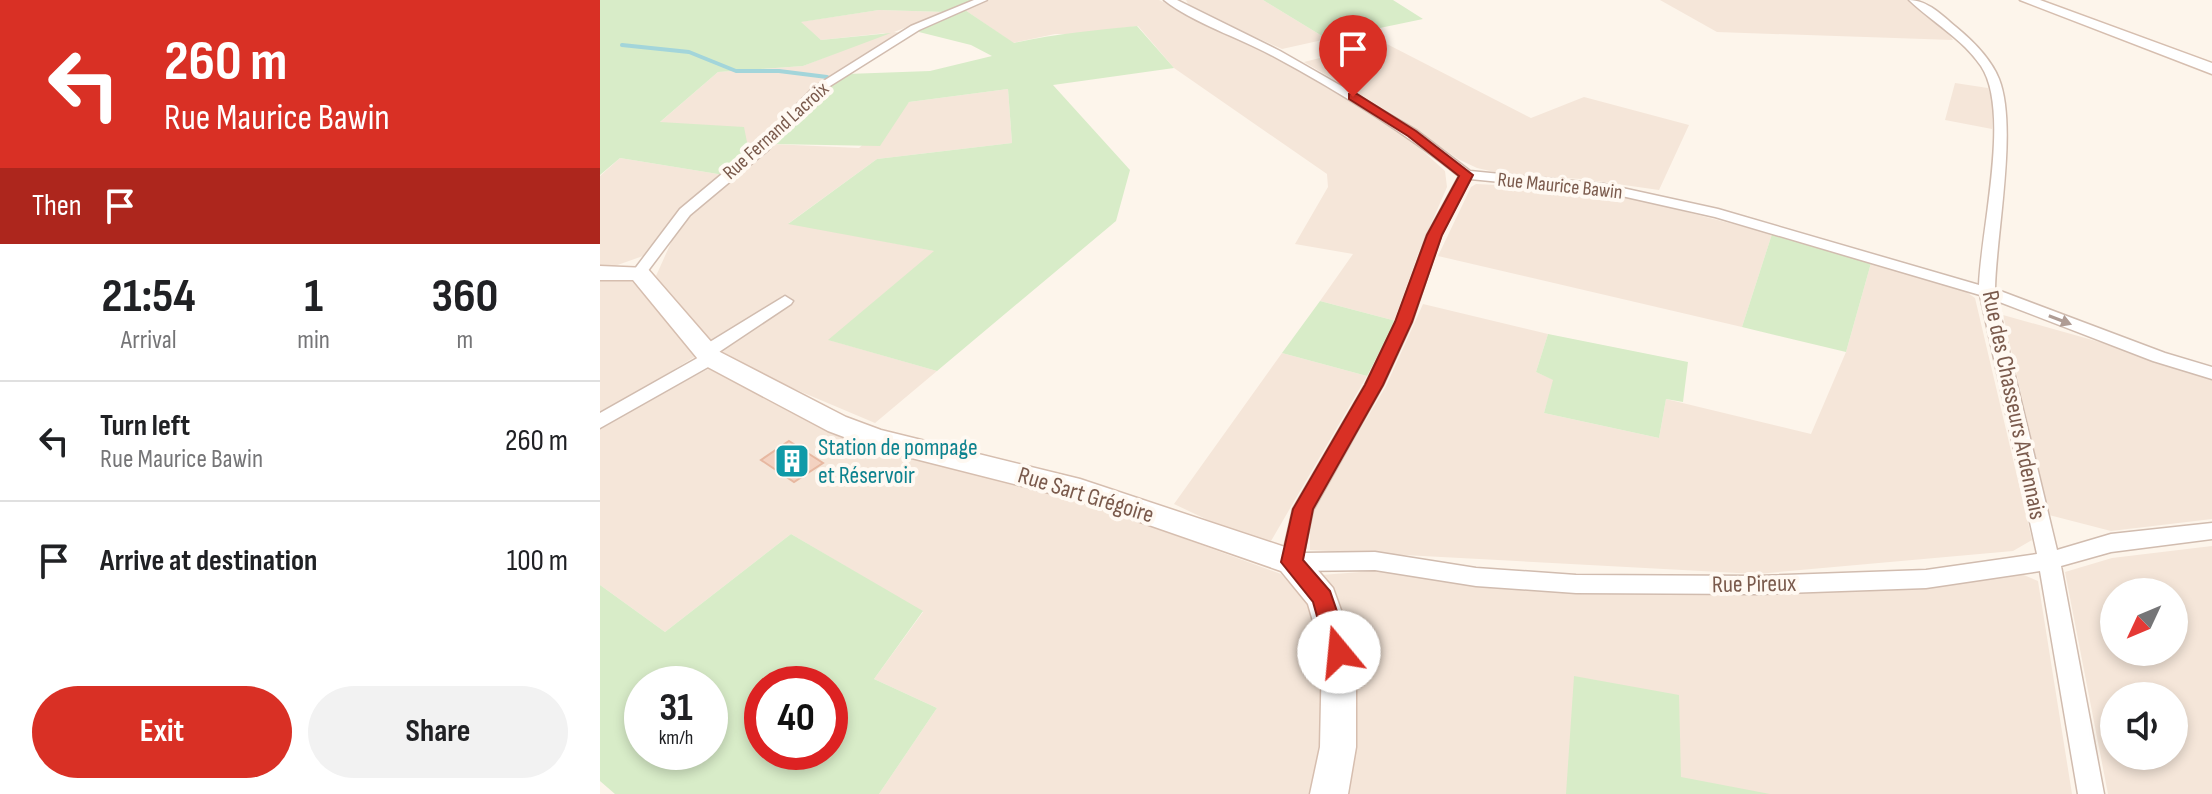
<!DOCTYPE html>
<meta charset="utf-8">
<style>
body{margin:0;font-family:"Sofia Sans Condensed",sans-serif;background:#f2f2f2;color:#202124;height:100vh;display:flex;flex-direction:column;font-size:30px;white-space:nowrap}
*{box-sizing:border-box;margin:0}
p{font-size:26px;color:#757577}
.icon{flex:none;width:44px;height:44px;fill:none;stroke:currentColor;stroke-width:2;stroke-linecap:round;stroke-linejoin:round}
.map{position:relative;flex:1;overflow:hidden}
.side{display:flex;flex-direction:column;background:#fff;width:600px}
.side>*{flex:none}
.hud{background:#d93025;color:#fff;overflow:hidden}
.needle{width:52px;rotate:226deg}
.fabs{position:absolute;left:1500px;top:578px;display:grid;gap:16px}
.fabs a{display:grid;place-items:center;width:88px;height:88px;border-radius:50%;background:#fff;box-shadow:0 4px 12px #0003;font-size:40px}
.speed{position:absolute;left:24px;top:666px;display:flex;gap:16px;font-size:40px;font-weight:700;text-align:center}
.speed>*{display:grid;place-content:center;width:104px;height:104px;border-radius:50%;background:#fff;box-shadow:0 4px 12px #0003;line-height:1}
.speed small{font-size:20px;font-weight:400}
.speed .limit{border:12px solid #d22;background:#fff;color:#111}
.pin{position:absolute;display:grid;place-items:center;width:68px;height:68px;color:#fff;margin:-82px -34px;border-radius:50% 50% 50% 0;rotate:-45deg;box-shadow:0 0 8px #0007}
.pin .icon{rotate:45deg}
.me{position:absolute;width:88px;margin:-44px;rotate:343deg;stroke-linejoin:round;filter:drop-shadow(0 0 6px #0008)}
.turn{display:flex;align-items:center;gap:28px;height:168px;padding:0 32px;font-size:36px}
.turn .icon{width:104px;height:104px;stroke-width:2.5}
.turn b{display:block;font-size:56px;line-height:68px}
.then{display:flex;align-items:center;height:76px;padding:0 32px;background:#0003;gap:16px;font-size:30px}
.eta{display:flex;justify-content:space-evenly;align-items:center;height:136px;text-align:center}
.eta b{font-size:48px;font-weight:700;line-height:56px}
.primary-button{display:flex;gap:16px;margin-top:auto;padding:16px 32px}
.primary-button a{flex:1;height:92px;border-radius:48px;background:#d93025;color:#fff;font-size:32px;font-weight:700;line-height:92px;text-align:center}
.primary-button a+a{background:#f2f2f2;color:#202124}
ul{padding:0;list-style:none}
li{display:flex;align-items:center;gap:24px;height:120px;padding:0 32px;border-top:2px solid #e0e0e0}
li div{flex:1}
li b{display:block;font-size:30px}
li em{font-style:normal}
main{display:flex;flex:1;min-height:0}
.map>svg:first-child{display:block}
.residential{fill:#f5e6d9;fill-rule:evenodd}
.green{fill:#d8ecc8;fill-rule:evenodd}
.lines{fill:none;stroke-linecap:round;stroke-linejoin:round}
.stream{stroke:#a3d5da;stroke-width:4}
.building{fill:#f3d2c1;stroke:#e7b8a1;stroke-width:2}
.street-casing{stroke:#d1bcaf;stroke-width:3}
.secondary-casing{stroke:#d6beaf;stroke-width:3}
.street{fill:#fff;fill-rule:evenodd}
.secondary{fill:#fff;fill-rule:evenodd}
.oneway{fill:#af9c94}
.route{fill:#d93025;stroke:#8d1f18;stroke-width:2}
.labels{text-anchor:middle;dominant-baseline:central;stroke-width:8;stroke-linejoin:round;paint-order:stroke}
.far-street-label{font-size:20px;fill:#7a5a4c;stroke:#fff9f2}
.street-label{font-size:24px;fill:#7a5a4c;stroke:#fff9f2}
.culture-label{font-size:24px;fill:#0d838f;stroke:#fff9f2;text-anchor:start}
</style>
<main>
<section class="side">
<div class="hud">
<div class="turn"><svg class="icon" aria-label="left" viewBox="0 0 24 24"><path d="M17 20v-9H6M10 6l-5 5 5 5"/></svg><div><b>260 m</b>Rue Maurice Bawin</div></div>
<div class="then">Then<svg class="icon" aria-label="arrive" viewBox="0 0 24 24"><path d="M6 21V4h12l-3 4 3 4H6"/></svg></div>
</div>
<div class="eta">
<div><b>21:54</b><p>Arrival</p></div>
<div><b>1</b><p>min</p></div>
<div><b>360</b><p>m</p></div>
</div>
<ul>
<li><svg class="icon" aria-label="left" viewBox="0 0 24 24"><path d="M17 20v-9H6M10 6l-5 5 5 5"/></svg><div><b>Turn left</b><p>Rue Maurice Bawin</p></div><em>260 m</em></li>
<li><svg class="icon" aria-label="arrive" viewBox="0 0 24 24"><path d="M6 21V4h12l-3 4 3 4H6"/></svg><div><b>Arrive at destination</b></div><em>100 m</em></li>
</ul>
<div class="primary-button"><a>Exit</a><a>Share</a></div>
</section>
<div class="map">
<svg width="1612" height="794" viewBox="0 0 1612 794">
<rect width="100%" height="100%" fill="#fdf5eb"/>
<path class="residential" d="M390,0H559L660,48L803,133L845,171L847,187L818,254L796,321L720,301L753,254L695,244L728,187L727,174L574,68L538,26L475,34H455L413,43L365,10Z
M586,0H663L727,39L682,49L590,8Z
M1060,0H1309L1346,29L1353,40L1117,32Z
M279,10L346,12L294,32L301,33L212,88L149,152L59,123L118,72L203,66L286,33L221,40L199,22Z
M783,42L931,118L984,97L1089,125L1059,190L982,179L908,175L877,168L858,159L801,119L704,62Z
M1355,83L1388,88L1393,101L1392,129L1345,120Z
M408,89L412,143L277,159L189,223L335,251L229,340L337,371L275,423L185,385L121,352L56,276L78,227L99,205L172,144L259,148L309,102Z
M20,158L124,175L80,212L43,256L9,268L0,267V176Z
M876,184L1001,190L1172,234L1142,327L838,256L871,187Z
M1271,263L1365,291L1375,298L1432,540L1413,551L1157,574L710,550V514L786,386L823,304L948,334L936,372L954,380L944,413L1059,438L1066,399L1211,434L1246,352Z
M0,278L30,279L96,356L0,415Z
M1403,315L1503,343L1612,380V519L1511,531L1449,515Z
M682,353L767,376L667,548L574,504Z
M110,368L257,439L481,501L681,574L708,604L731,653L721,755L711,794H279L337,708L274,679L323,612L191,534L65,632L0,585V426Z
M1612,546V794H1508L1465,572L1512,558ZM1514,592H1574V652H1514ZM1514,696H1574V756H1514Z
M788,570L974,592L1419,573L1438,581L1472,794H743L721,575Z"/>
<path class="green" d="M0,0H373L346,12L279,10L201,22L221,40L291,33L203,66L118,72L60,122L144,127L149,152L124,175L20,158L0,175Z
M663,0H793L823,19L727,39Z
M365,10L414,43C454,34 496,30 537,26L574,68L453,85L530,170L516,221L337,371L228,340L334,251L188,224L277,159L412,143L408,89L309,102L280,146L172,144L213,100L247,74L330,71L392,56L371,45L315,31Z
M1172,234L1271,263L1246,352L1142,327Z
M720,301L796,321L767,376L682,353Z
M948,334L1088,362L1083,402L1066,399L1059,438L944,413L953,380L936,372Z
M191,534L323,611L274,679L337,708L279,794H15L0,781V585L65,632ZM42,684H110V752H42ZM230,684V752H162V684Z
M974,676L1079,695L1081,777L1170,794H966Z"/>
<g class="lines">
<path class="stream" d="M22,45L89,52L136,71H179L227,77"/>
</g>
<path class="building" d="M189,441L223,463L194,482L161,460Z"/>
<g class="lines">
<defs>
<path id="street" d="M374,0H387L319,30L222,91L168,150L90,215L44,276H34L31,273L34,270L80,209L158,144L214,87L311,26Z
M564,0H577L680,51L757,95L816,130L870,171L1004,184L1118,209L1379,285C1381,229 1411,111 1381,66C1362,38 1333,23 1309,0C1327,0 1342,15 1356,27C1373,41 1391,59 1399,79C1418,127 1396,234 1395,289L1565,353L1612,367V379L1553,361L1397,301L1457,550L1511,534L1612,523V539L1511,552L1461,566L1504,794H1478L1440,571L1326,588L1158,594L976,593L876,586L775,570L692,571L684,568L681,562L693,509L765,385L796,322L827,235L859,176C801,130 738,91 673,56C640,38 593,23 564,0ZM870,179L1004,192L1115,217L1380,295L1437,554L1326,570L1158,576L976,575L876,568L775,552L704,553L713,510L783,385L812,322L841,235Z
M185,296L193,301L191,304L116,354L120,358L117,362L0,428V413L101,356L97,352L100,348Z"/>
<path id="secondary" d="M1420,0H1440L1612,63V74Z
M0,266L47,268L120,352L246,417L281,430L480,479L703,553L733,588L756,652V747L748,794H710L720,747L722,652L708,604L681,571L477,500L276,449L228,431L102,364L33,280H0Z"/>
</defs>
<use href="#street" class="street-casing"/>
<use href="#secondary" class="secondary-casing"/>
<use href="#street" class="street"/>
<use href="#secondary" class="secondary"/>
</g>
<defs><path id="oneway-solid" d="M-6-.8H1V-3.2L6.5 0L1 3.2V.8H-6Z" transform="scale(2)"/></defs>
<use class="oneway" href="#oneway-solid" transform="translate(1460 320) rotate(21)"/>
<path class="route" d="M749,94H757L816,131L873,175L842,235L812,322L783,385L713,509L703,560L730,591L751,652L748,660L739,663L731,660L727,652L713,602L681,562L693,509L765,385L795,322L827,235L859,176L808,136L749,99Z"/>
<defs>
<symbol id="building-square" viewBox="-11 -11 22 22"><rect x="-9" y="-9" width="18" height="18" rx="4" fill="#0f9aa8" stroke="#fff9f2"/><path d="M-4-6H4V6H1V3H-1V6H-4ZM-2.5-4.3h1.7v1.8h-1.7ZM.8-4.3h1.7v1.8H.8ZM-2.5-1h1.7V.8h-1.7ZM.8-1h1.7V.8H.8Z" fill="#fff"/></symbol>
</defs>
<g fill-rule="evenodd">
<use href="#building-square" x="172" y="441" width="40" height="40"/>
</g>
<g class="labels">
<g class="far-street-label">
<text transform="translate(176 131) rotate(-42)">Rue Fernand Lacroix</text>
<text transform="translate(960 186) rotate(6)">Rue Maurice Bawin</text>
</g>
<g class="street-label">
<text transform="translate(1414 405) rotate(78)">Rue des Chasseurs Ardennais</text>
<text transform="translate(486 495) rotate(17)">Rue Sart Grégoire</text>
<text transform="translate(1154 584) rotate(-1)">Rue Pireux</text>
</g>
<g class="culture-label">
<text x="218" y="447">Station de pompage<tspan x="218" dy="28">et Réservoir</tspan></text>
</g>
</g>
</svg>
<div class="fabs">
<a><svg class="needle" viewBox="-14 -14 28 28"><path d="M0-13l5 13h-10z" fill="#e53935"/><path d="M0 13l5-13h-10z" fill="#757577"/></svg></a>
<a><svg class="icon" aria-label="sound" viewBox="0 0 24 24"><path d="M4 9h4l5-4v14l-5-4H4zM17 9q2 3 0 6"/></svg></a>
</div>
<div class="speed"><div>31<small>km/h</small></div><div class="limit">40</div></div>
<div class="pin" style="left:753px;top:97px;background:#d93025"><svg class="icon" aria-label="arrive" viewBox="0 0 24 24"><path d="M6 21V4h12l-3 4 3 4H6"/></svg></div>
<svg class="me" style="left:739px;top:652px" viewBox="-20 -20 40 40"><circle r="19" fill="#fff"/><path d="M0-13L10 11 0 6-10 11z" fill="#d93025"/></svg>
</div>
</main>
